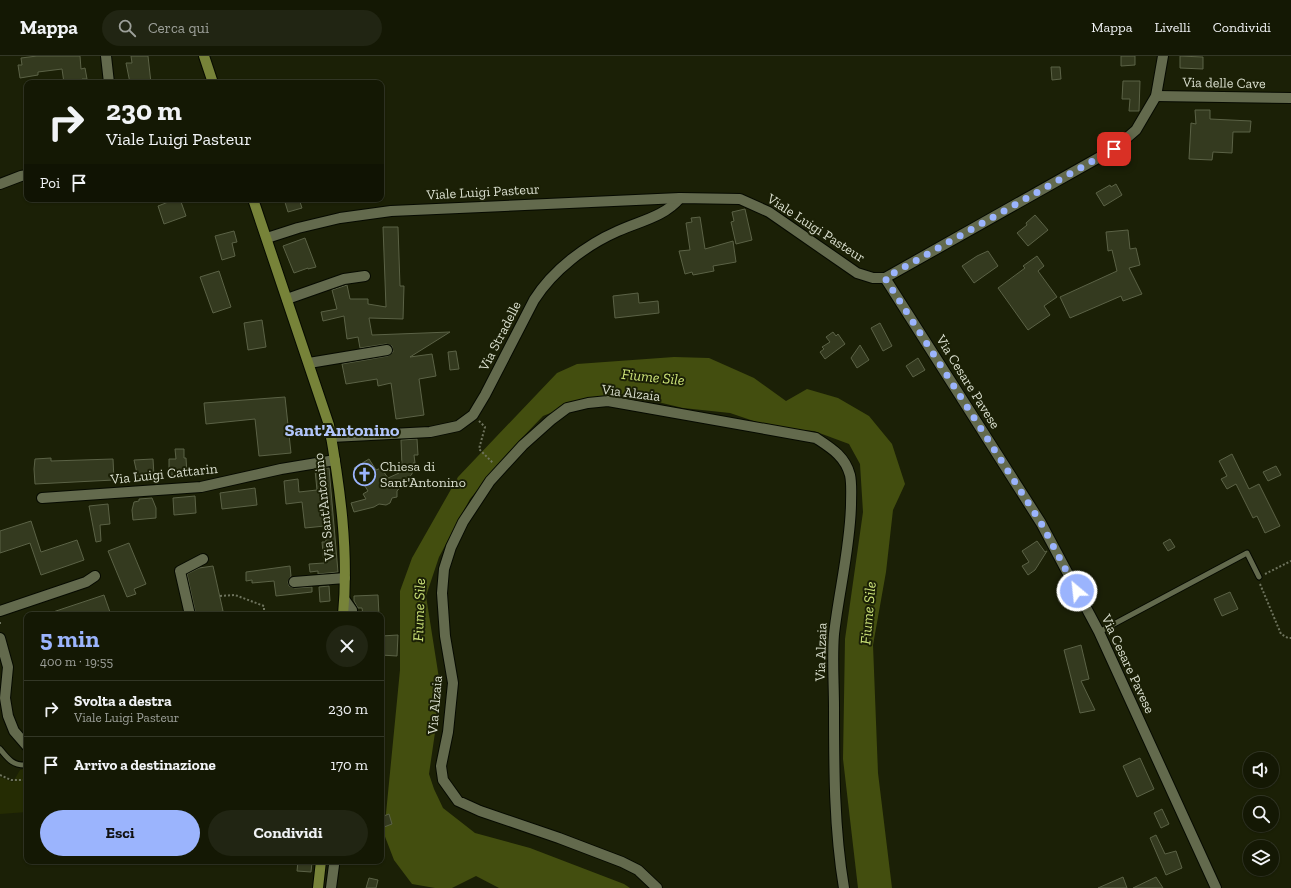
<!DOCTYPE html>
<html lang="it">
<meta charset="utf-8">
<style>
body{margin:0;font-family:"Zilla Slab",serif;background:#212513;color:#f1f3f6;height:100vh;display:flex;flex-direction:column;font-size:15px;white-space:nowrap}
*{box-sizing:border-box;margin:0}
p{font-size:13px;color:#9da09a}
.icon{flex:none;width:22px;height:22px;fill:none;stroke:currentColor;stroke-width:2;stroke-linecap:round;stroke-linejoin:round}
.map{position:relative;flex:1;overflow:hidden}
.panel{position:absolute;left:24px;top:556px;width:360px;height:252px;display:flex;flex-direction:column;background:#141804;border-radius:8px;box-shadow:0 1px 3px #0004,0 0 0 1px #333726}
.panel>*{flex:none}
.guide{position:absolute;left:24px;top:24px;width:360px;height:122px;border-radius:8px;box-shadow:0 1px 3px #0004,0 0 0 1px #333726;background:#141804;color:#f1f3f6;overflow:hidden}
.controls{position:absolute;left:1243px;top:696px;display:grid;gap:8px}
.controls a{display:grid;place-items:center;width:36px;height:36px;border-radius:50%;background:#141804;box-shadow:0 1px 3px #0004,0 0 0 1px #333726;font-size:20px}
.pin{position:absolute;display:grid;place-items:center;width:34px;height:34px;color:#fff;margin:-17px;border-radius:8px;box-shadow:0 2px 6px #0006}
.me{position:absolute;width:44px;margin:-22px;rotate:332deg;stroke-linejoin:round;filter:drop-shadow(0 0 3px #0008)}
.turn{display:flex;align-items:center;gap:14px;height:84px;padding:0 16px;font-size:18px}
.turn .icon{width:52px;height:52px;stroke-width:2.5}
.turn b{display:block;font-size:28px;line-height:34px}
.then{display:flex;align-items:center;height:38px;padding:0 16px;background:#0003;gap:8px;font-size:15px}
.round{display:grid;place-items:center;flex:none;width:42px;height:42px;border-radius:21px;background:#212513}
.overview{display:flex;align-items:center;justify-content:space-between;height:68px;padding:0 16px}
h1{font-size:24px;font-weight:800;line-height:30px;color:#9bb4fd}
.primary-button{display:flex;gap:8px;margin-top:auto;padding:8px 16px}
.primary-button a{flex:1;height:46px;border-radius:24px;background:#9bb4fd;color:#111;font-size:16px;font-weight:800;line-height:46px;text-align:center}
.primary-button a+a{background:#212513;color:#f1f3f6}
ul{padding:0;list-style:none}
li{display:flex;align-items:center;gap:12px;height:56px;padding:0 16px;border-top:1px solid #333726}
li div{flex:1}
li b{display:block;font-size:15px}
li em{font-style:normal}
header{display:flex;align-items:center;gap:24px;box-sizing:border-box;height:56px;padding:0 20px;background:#141804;border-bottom:1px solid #333726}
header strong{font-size:19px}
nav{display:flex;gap:22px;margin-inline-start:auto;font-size:14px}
.search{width:280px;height:36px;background:#212513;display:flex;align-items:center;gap:10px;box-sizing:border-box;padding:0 14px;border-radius:22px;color:#9da09a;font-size:15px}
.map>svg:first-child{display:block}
.green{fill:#252c03}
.water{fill:#434e0f}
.building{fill:#343a1f;stroke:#5b6246}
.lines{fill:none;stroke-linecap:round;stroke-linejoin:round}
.service-casing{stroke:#060a00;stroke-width:7}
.minor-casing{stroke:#060a00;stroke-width:12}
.tertiary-casing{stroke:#060a00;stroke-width:12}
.secondary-casing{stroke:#060a00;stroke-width:12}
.path{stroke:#6e735d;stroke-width:2;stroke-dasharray:2 2;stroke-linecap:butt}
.service{stroke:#636a4d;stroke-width:5}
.minor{stroke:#636a4d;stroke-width:10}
.tertiary{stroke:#636a4d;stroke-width:10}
.secondary{stroke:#778339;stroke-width:10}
.route{stroke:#9bb4fd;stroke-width:7;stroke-dasharray:0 12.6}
.labels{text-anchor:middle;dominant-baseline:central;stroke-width:4;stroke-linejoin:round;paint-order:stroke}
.street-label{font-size:14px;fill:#dadfcf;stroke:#1b2006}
.poi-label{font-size:14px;fill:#dadfcf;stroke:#1b2006;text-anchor:start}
.water-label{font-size:15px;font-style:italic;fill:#cfe67a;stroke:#1b2006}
.district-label{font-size:18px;font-weight:bold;fill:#b2c6fc;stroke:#1b2006}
</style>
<header>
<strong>Mappa</strong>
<div class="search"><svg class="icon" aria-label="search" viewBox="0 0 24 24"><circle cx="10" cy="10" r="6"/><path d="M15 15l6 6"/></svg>Cerca qui</div>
<nav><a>Mappa</a><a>Livelli</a><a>Condividi</a></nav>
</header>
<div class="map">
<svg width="1291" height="832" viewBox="0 0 1291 832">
<rect width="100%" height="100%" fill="#1b2006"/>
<path class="green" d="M27,712V756L0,758V721L13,726L20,714Z"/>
<path class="water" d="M674,301L709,302L754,322L786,345L807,333L838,342L869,360L892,388L905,428L893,454L886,516L873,589L878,717L892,832H858L843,703L845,583L863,456L860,408L849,388L814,375L774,372L730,357L683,352L637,341H590L543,360L517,387L470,443L439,501L426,540L441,635L429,718L434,733L443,752L475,777L530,792L624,828L630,832H499L476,820L452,832H435L412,828L394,804L384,778L400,614V535L412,502L458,421L557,317L577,308Z"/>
<path class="building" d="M37,0H80L81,13L85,12L87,23H82V27H64L62,13L38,16V19L20,22L18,9H22L21,2Z
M131,0H148L151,27H130L126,7H132Z
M1121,0H1135V9L1121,10Z
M1180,0L1203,1V13L1180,12Z
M1051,11H1060L1061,23L1052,24Z
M1123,25H1140L1139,55H1129L1130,43H1122Z
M1195,54H1210V63L1251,65L1250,76H1233L1232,97L1213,96L1212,104L1189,103L1191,67L1196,68Z
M1116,128L1122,139L1104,150L1096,137L1110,129L1111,131Z
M176,143H180L186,160L164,168L158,150Z
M284,143H299L302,152L288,156Z
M745,153L752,184L736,188L731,166L734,165L732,156Z
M1035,159L1048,174L1028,190L1017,177L1027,169L1026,167Z
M700,161L705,193L733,185L736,206L713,210L714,215L693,219L692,216L685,218L679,195L690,194L686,167L692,166L691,162Z
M383,171H398L400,230H404L403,263L369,262L372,279L450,276L410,301L432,298L436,320L419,323L424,359L396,363L391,327L378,330L377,323L346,328L342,308L388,300L393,296L392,290L386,288L360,292L358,281L347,283L344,260L323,265L321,256L337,253L332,234L347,229L350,243H368V248L386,251Z
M1128,174L1130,193L1136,192L1140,209L1129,212L1142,238L1123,245L1121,240L1070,262L1060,241L1117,215L1112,194L1108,195L1106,176Z
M234,175L237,186L232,187L235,200L222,204L215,180Z
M305,182L316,211L308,213V212L294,217L283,190Z
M988,195L998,210L974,227L962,210L977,200Z
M1037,200L1044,210L1038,215L1057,241L1044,250L1050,259L1028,274L998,232L1025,212L1023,210Z
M219,215L231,251L213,257L200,221Z
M638,237L639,247L658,245L659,257L615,262L613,240Z
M262,264L266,291L248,294L244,267Z
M880,267L892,290L883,295L871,272Z
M833,276L836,280L838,278L845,288L825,303L820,296L824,293L822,291L830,286L826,281Z
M860,289L869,304L857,312L851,302Z
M456,295L459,313L450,314L448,296Z
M918,302L925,314L913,321L906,310Z
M285,341L291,397L259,400L255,363L206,368L204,347Z
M417,383L418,399H414L415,407H413L412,418L397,435V441L392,442L390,447L386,449L379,448L374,451L354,456L351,447L366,443L363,438L368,435L354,412L369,403L376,414L381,412L388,422L399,417L402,411L401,384Z
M175,393H184V402H186L187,418L169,419V403H176Z
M1232,398L1249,433L1259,428L1280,470L1265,477L1257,460L1253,462L1236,428L1227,433L1221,423L1227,420L1219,405Z
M51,402V405L113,403L114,424L35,428L34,413L35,403Z
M153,403L154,420L138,422L134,404Z
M1276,410L1281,419L1268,425L1263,416Z
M329,412L338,516L318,518V515L310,516L309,508L324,507L322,486H326L325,470L305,472L302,446L286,448L284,425L298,423L299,436L317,434L315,414Z
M255,432L257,449L222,453L220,437Z
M195,440L196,457L174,459L173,442Z
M152,442L156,452V462L133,464L132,454L134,446L139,445V443Z
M108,448L110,468L100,469L101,485L96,486L89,450Z
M31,465L41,496L77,484L84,504L41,519L30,487L0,497V475Z
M1170,483L1175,491L1168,495L1163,487Z
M1037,485L1045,496L1047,495L1035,514L1028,519L1022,510L1029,506L1022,495Z
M129,487L146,528L134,533L136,538L127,541L108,495Z
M213,510L223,555L207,559H196L187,518L199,512Z
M290,510L291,520L288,526L289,530L295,532L312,531V536L276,540L274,525L252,527V524L246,525V516Z
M329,530L330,545L320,546L319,531Z
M1230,536L1238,553L1222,560L1214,543Z
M104,539L111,559H51L50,557Z
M378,539L379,559H363L362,552H358L354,545V540Z
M398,579L397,600L381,599V580Z
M1081,589L1089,623L1081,625L1095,654L1080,657L1064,594Z
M1140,702L1154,733L1137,741L1123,710Z
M1162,753L1169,768L1161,772L1154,757Z
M389,758L392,768L384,771L381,761Z
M1156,779L1165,798L1176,795L1182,812L1166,819L1150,782Z
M298,805L312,806L311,816L297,815Z
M1123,821L1127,832H1098Z
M1156,821L1163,832H1133Z
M369,822L378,824L376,832H366Z"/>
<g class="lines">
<defs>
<path id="service" d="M1099,576L1247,497L1259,521
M0,693C8,703 13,710 27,709"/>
<path id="minor" d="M106,0L109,27
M1156,40L1291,42
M0,128L21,120L27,119
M885,222L1041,467L1099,576L1216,832
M287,243L344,223L365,220
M309,307L387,294
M331,381L430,376L458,370L473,359L485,339L534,244C553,214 586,189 618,175C640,165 664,161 680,142
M42,442L201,431L281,413L335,404
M294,526L345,522
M345,544L352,554V559
M0,555L86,526L95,520
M190,559L180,515L203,503
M0,582L8,611L5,642L8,660L14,675L27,690
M331,832L334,809
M657,832L638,814L622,806L559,782L480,755L458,745L443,724L441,710L448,676L453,627L445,580L442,537L444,513L451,491L463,466L490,425L523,389L551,364L567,352L588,347L608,345L816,382C831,392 845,400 850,419C852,428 851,439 851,449C850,492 839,535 834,578C832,602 834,627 834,651C834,710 834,773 844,832"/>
<path id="tertiary" d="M267,182L298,172L340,162L391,155L680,142L740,143L769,156L857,217L873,222H885L1114,93L1136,74L1156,40L1163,0"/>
<path id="secondary" d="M204,0L213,27
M253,143L329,369C340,431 349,496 343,559
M318,832L321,805"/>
</defs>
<use href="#service" class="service-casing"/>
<use href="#minor" class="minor-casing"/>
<use href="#tertiary" class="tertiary-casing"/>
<use href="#secondary" class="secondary-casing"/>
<path class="path" d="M479,365L485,371L479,393L493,407
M1265,518L1291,505
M1260,528L1281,578L1288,582H1291
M220,540L235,539L264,550V559
M0,567H1
M0,719L11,724H27"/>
<use href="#service" class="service"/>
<use href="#minor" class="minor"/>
<use href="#tertiary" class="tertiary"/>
<use href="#secondary" class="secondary"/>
</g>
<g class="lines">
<path class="route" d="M1077,535L1041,467L885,222L1114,93"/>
</g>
<defs>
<symbol id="church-ring" viewBox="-11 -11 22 22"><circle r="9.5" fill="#1b2006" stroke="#9bb4fd" stroke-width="1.5"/><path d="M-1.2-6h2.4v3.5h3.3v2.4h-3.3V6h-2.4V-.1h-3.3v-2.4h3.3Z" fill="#9bb4fd"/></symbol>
</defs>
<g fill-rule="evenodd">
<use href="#church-ring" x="352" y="406" width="25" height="25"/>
</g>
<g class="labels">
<g class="street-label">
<text transform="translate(1224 27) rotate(1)">Via delle Cave</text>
<text transform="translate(483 136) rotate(-3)">Viale Luigi Pasteur</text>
<text transform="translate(816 172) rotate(33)">Viale Luigi Pasteur</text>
<text transform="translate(500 280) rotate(-63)">Via Stradelle</text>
<text transform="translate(968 326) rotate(58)">Via Cesare Pavese</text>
<text transform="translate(631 337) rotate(7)">Via Alzaia</text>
<text transform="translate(164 418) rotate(-6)">Via Luigi Cattarin</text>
<text transform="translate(324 451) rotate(-96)">Via Sant'Antonino</text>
<text transform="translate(821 596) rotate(-88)">Via Alzaia</text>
<text transform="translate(1128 608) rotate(65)">Via Cesare Pavese</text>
<text transform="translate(435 649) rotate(-85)">Via Alzaia</text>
</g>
<g class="poi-label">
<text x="380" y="410">Chiesa di<tspan x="380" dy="16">Sant'Antonino</tspan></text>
</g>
<g class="water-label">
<text transform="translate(653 321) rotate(6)">Fiume Sile</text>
<text transform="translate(419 554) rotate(-88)">Fiume Sile</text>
<text transform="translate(868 557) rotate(-85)">Fiume Sile</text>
</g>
<g class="district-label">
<text x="342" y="374">Sant'Antonino</text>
</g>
</g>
</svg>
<div class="controls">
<a><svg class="icon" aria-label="sound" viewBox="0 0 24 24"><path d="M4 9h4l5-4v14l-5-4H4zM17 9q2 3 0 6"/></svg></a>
<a><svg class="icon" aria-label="search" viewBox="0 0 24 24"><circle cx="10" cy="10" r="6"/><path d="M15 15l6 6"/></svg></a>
<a><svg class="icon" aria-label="layers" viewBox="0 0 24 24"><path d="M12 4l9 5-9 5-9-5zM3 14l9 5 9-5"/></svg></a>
</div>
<div class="pin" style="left:1114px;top:93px;background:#d93025"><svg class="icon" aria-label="arrive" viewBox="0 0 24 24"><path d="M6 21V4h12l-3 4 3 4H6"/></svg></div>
<svg class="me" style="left:1077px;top:535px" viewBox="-20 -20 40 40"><circle r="17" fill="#9bb4fd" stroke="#fff" stroke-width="3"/><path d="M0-11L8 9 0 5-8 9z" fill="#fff"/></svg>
<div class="guide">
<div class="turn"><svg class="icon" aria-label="right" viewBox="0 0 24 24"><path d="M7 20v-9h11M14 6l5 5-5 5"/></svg><div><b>230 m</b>Viale Luigi Pasteur</div></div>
<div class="then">Poi<svg class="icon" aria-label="arrive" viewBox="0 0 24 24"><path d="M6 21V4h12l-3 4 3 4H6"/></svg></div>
</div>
<section class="panel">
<div class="overview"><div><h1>5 min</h1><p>400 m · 19:55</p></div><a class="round"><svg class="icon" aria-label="close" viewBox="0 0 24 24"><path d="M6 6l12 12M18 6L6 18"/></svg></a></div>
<ul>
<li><svg class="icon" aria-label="right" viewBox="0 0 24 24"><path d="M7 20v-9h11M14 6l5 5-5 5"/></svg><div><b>Svolta a destra</b><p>Viale Luigi Pasteur</p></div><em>230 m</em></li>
<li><svg class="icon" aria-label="arrive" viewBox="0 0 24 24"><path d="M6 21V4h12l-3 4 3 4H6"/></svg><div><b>Arrivo a destinazione</b></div><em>170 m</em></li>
</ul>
<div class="primary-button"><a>Esci</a><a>Condividi</a></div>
</section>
</div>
